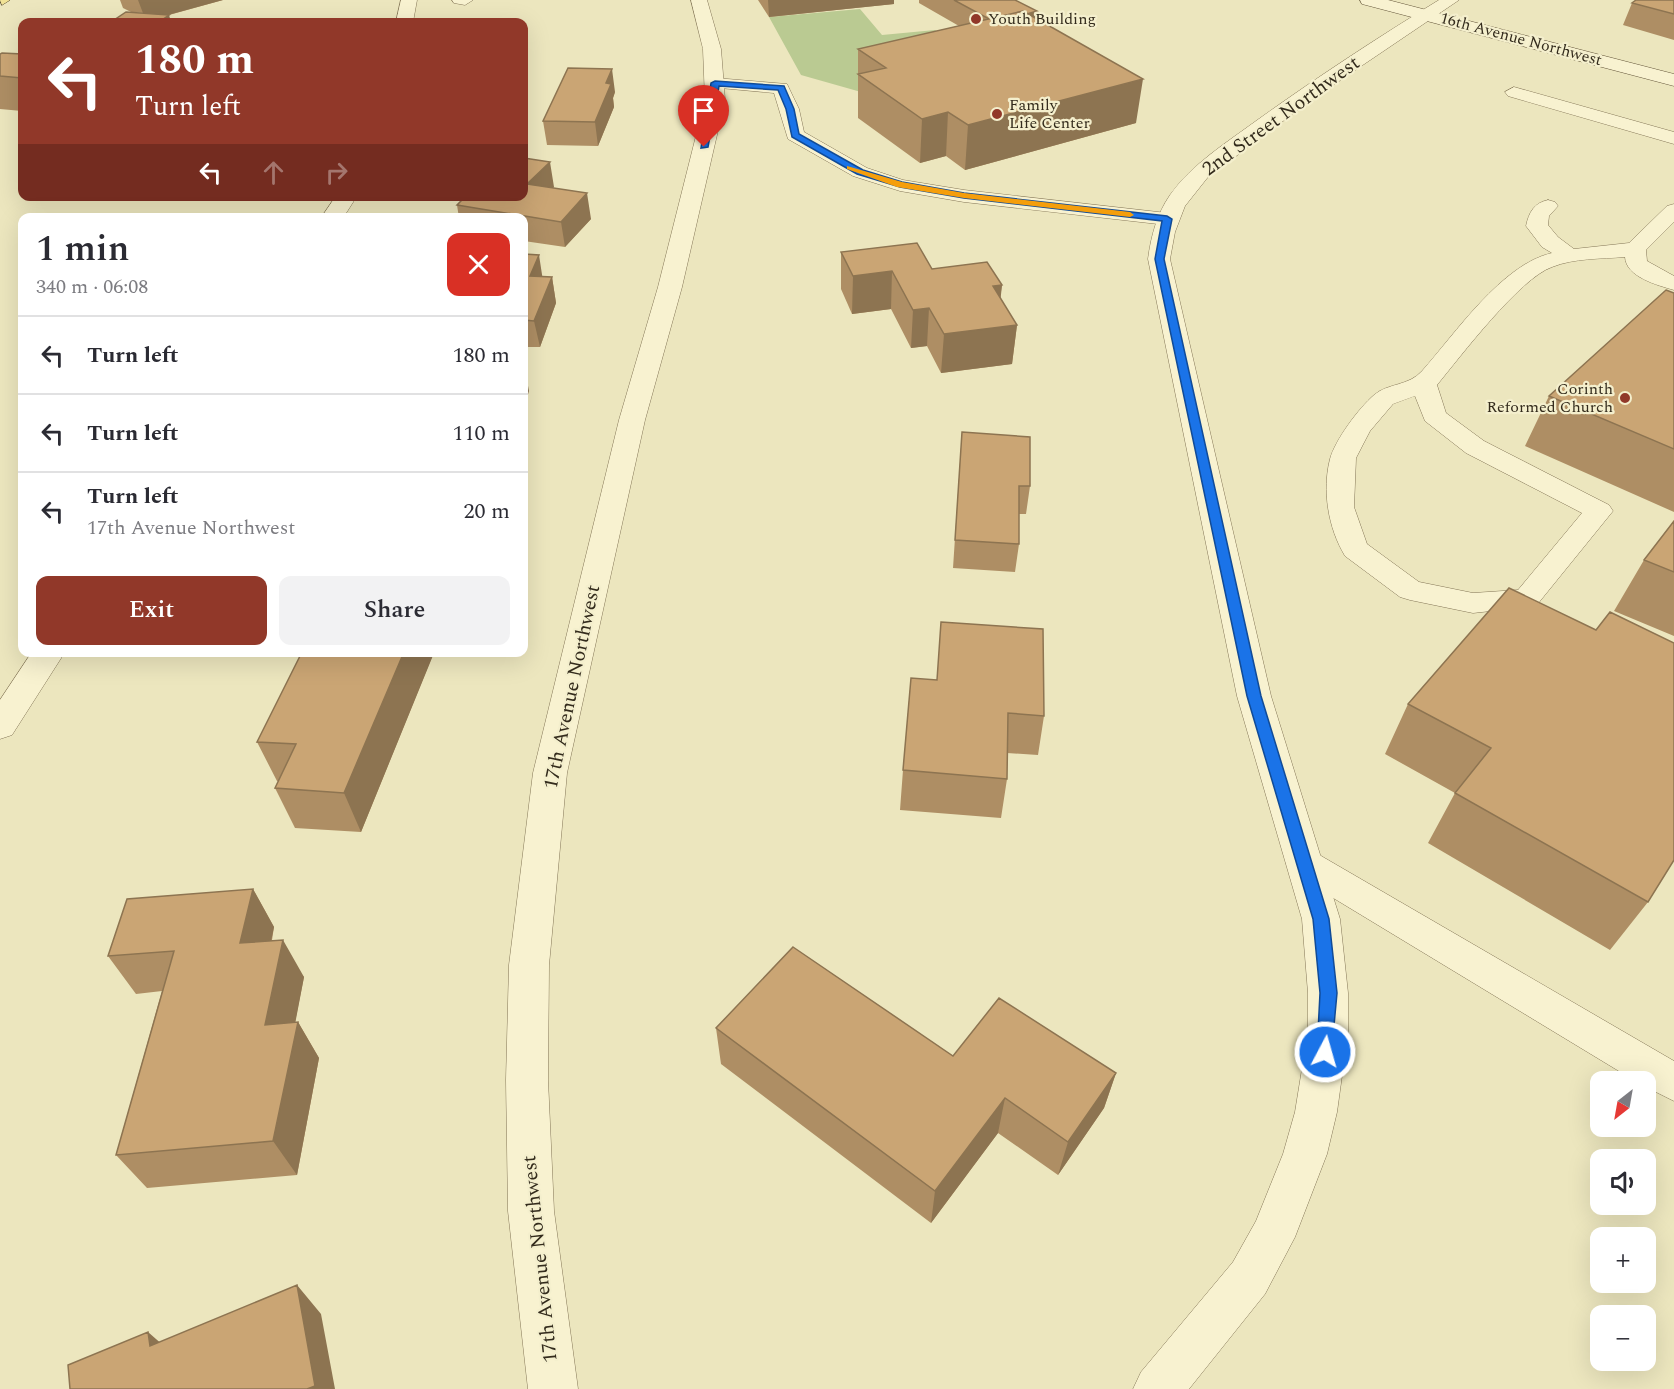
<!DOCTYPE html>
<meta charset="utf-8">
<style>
body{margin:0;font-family:Spectral,serif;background:#f2f2f3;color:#2b2b33;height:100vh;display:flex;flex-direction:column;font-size:22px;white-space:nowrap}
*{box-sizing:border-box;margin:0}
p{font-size:20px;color:#7c7c81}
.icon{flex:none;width:33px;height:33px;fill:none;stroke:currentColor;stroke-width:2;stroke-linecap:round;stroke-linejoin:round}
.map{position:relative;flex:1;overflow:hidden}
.drawer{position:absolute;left:18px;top:213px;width:510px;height:444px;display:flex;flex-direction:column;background:#fff;border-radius:12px;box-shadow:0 6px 24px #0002}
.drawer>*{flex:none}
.hud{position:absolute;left:18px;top:18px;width:510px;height:183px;border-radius:12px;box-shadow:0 6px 24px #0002;background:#913829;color:#fff;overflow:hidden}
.needle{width:39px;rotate:211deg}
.fabs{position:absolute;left:1590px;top:1071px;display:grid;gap:12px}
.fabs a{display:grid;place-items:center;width:66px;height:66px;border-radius:12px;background:#fff;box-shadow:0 6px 24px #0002;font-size:30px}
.pin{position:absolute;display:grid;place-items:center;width:51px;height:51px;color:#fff;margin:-62px -26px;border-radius:50% 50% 50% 0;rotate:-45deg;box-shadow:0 0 6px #0007}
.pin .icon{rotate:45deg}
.me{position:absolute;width:66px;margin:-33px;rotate:6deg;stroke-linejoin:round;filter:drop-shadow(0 0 4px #0008)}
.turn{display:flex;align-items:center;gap:21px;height:126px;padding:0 18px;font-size:27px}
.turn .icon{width:78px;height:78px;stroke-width:2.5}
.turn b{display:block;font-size:42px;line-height:51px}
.lanes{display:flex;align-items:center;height:57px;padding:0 18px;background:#0003;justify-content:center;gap:30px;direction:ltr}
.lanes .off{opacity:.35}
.round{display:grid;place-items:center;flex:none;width:63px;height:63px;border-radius:12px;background:#f2f2f3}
.summary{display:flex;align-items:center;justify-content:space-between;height:102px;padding:0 18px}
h1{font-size:36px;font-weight:600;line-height:45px}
.action{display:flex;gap:12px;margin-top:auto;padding:12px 18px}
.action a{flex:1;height:69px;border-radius:12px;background:#913829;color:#fff;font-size:24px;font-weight:600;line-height:69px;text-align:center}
.action a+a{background:#f2f2f3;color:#2b2b33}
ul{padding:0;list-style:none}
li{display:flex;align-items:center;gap:18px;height:78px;padding:0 18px;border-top:2px solid #e1e1e2}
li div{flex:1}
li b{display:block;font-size:22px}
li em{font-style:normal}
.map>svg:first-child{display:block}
.green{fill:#baca92}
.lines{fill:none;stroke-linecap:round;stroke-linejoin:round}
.service-casing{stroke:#847657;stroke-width:1}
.minor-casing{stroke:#847657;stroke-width:1}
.secondary-casing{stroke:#65573b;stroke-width:1}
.primary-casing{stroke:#51432c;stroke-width:1}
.service{fill:#f8f2d0;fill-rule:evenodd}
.minor{fill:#f8f2d0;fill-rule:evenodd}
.secondary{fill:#f8f2d0;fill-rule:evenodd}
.primary{fill:#f0e295;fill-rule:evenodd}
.wall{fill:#ae8e64}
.shaded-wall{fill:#8d7451}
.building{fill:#caa574;stroke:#8d7451;stroke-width:1.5}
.route{fill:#1a73e8;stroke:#114b97;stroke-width:1.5}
.slow{fill:#f59e0b}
.poi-dot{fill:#913829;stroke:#f4efcd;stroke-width:2}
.labels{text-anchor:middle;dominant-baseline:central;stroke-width:4.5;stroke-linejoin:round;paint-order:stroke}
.far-poi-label{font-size:16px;fill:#332b1c;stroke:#f4efcd;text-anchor:start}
.far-street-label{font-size:16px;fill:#332b1c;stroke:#f4efcd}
.street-label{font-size:20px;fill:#332b1c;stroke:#f4efcd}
</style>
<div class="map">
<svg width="1674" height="1389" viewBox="0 0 1674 1389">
<rect width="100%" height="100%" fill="#ece6be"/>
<path class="green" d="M860,9L882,35L935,30L984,57L861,92L801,75L769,17Z"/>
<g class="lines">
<defs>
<path id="service" d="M452,0H473L465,5L454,3Z
M715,78L787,84L799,109L804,132L867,168L903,180L964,190L1167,213L1174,215L1177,219L1174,223L1167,225L964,202L900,191L853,176L788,139L774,93L709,87L706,83Z
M1514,87L1674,132V144L1508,96L1505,92Z
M1548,200L1555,202L1558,206L1549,216L1548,225L1558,237L1574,249L1629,243L1667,206L1674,204V222L1646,250L1647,261L1674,276V290C1657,285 1626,277 1625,257C1601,259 1574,258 1552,267C1520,278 1460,357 1437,385L1446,413L1484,441L1609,505L1613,511L1536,606L1473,613L1410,600L1400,597L1345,556C1328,528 1322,490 1330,459C1335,440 1359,408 1374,395C1388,383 1409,386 1422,371C1455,334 1502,264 1552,253L1542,247L1526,226C1529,212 1534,203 1548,200ZM1415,396L1425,421L1466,453L1582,513L1518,590L1473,593L1419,582L1367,544L1354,507L1356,458L1370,431L1393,404Z
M1304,849L1316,853L1674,1061V1101L1646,1087V1082H1637L1292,873L1286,863L1292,853Z"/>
<path id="minor" d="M401,0H417L413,22H396Z
M691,0H707L721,49L725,100L682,287L645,420L567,773L549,965L548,1080L554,1211L578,1389H528L508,1211L506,1080L509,965L533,773L619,420L658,287L705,100L703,49Z
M1439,0H1459L1314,98L1208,177L1185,206L1175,232L1170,259L1271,696L1340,919L1348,993V1032L1337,1112L1327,1154L1295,1237L1265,1294L1189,1389H1133L1141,1372L1233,1262L1256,1221L1283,1154L1295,1112L1308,1032V993L1302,919L1237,696L1148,259C1151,236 1157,214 1170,195C1192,164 1226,143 1256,121C1316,78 1377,38 1439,0Z
M336,196H357L343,218H321Z
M32,652H65L12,735L0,739V700Z"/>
<path id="secondary" d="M1360,0H1388L1674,74V86L1362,4Z"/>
<path id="primary" d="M0,0H10L2,5Z"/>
</defs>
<use href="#service" class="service-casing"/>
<use href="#minor" class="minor-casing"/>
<use href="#secondary" class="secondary-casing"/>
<use href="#primary" class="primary-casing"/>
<use href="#service" class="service"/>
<use href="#minor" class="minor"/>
<use href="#secondary" class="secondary"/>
<use href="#primary" class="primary"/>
</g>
<path class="wall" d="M120,0H223L169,15L131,12L123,8Z
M758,0H894V4L769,17Z
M919,0H1015L1036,19L1136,123L965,170L946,156L920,163L858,118V49L959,26L919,3Z
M1674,0V40L1623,25L1632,3Z
M0,54H22V111L0,109Z
M615,92L613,98L614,107L598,146L547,145L543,121Z
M554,187L552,188L591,219L565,247L524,241V218H459L457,205Z
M841,252L932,269L1002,285L1000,298L1017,325L1012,364L941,373L927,346L911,348L891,309L852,314L841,289Z
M524,254L543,277H552L556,303L540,347H524Z
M1674,293V512L1525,446L1549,396Z
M962,432L1030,486L1026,514H1019V544L1015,572L953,568Z
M1674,521V636L1614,611L1644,560Z
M1596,630L1648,902L1610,950L1428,843L1455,793L1385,754L1408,704Z
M302,652H434L361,832L295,828L275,788L278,781H277L257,742Z
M911,678L1044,716L1038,755L1007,753V779L1001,818L900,810L903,770Z
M253,889L274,927L272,940L304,977L295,1022H298L319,1058L297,1175L147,1188L116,1155L162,991L136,994L108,956Z
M716,1028L953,1056L1116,1073L1104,1108L1058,1175L998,1133L931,1223L721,1064Z"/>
<path class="shaded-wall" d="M138,0H223L146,21Z
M768,0H894V4L769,17Z
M1037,11L1035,34L995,22Z
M169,15L171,22H159Z
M612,69L615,92L613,98L614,107L598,146L595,122L606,83Z
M1143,79L1136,123L965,170L968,125Z
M948,112L946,156L920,163L922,119Z
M550,162L554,187L532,210L527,184Z
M587,193L591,219L565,247L561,222Z
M539,255L543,281L530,276Z
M892,271L891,309L852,314L853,276Z
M552,277L556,303L540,347L534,321Z
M1002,285L998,323L993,286Z
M929,308L927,346L911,348L913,310Z
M1017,325L1012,364L941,373L944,334Z
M524,365L529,391L524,408Z
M404,652L434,653L361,832L344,793Z
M253,889L274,927L263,980L240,943Z
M283,940L304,977L288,1061L265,1025Z
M298,1022L319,1058L297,1175L273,1141Z
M1116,1073L1104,1108L1058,1175L1068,1142Z
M1005,1098L998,1133L931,1223L935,1191Z
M297,1285L321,1314L335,1389H307Z
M148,1332L180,1360L150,1346Z"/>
<path class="building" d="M954,0H1015L1037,11L1027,14L1023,11L989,19Z
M1636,0H1674V14L1632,3Z
M1023,11L1143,79L968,125L948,112L922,119L858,74L886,68L858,49Z
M126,12L169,15L159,22H111Z
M2,53L22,54V78L0,76V54Z
M568,68L612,69L606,83L611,84L595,122L543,121Z
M524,158L550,162L527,184L587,193L561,222L457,205L466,196H524Z
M917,243L932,269L987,262L1002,285L993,286L1017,325L944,334L929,308L913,310L892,271L853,276L841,252Z
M524,254L539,255L530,276L552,277L534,321L524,320Z
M1666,290L1674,293V449L1549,396Z
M962,432L1030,437V486H1019V544L955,540Z
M1674,521V572L1644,560Z
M1509,588L1596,630L1610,612L1674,643V860L1648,902L1455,793L1491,748L1408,704Z
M941,622L1043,629L1044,716L1008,713L1007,779L903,770L911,678L937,680Z
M302,652H404L344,793L275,788L296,744L257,742Z
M253,889L240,943L283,940L265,1025L298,1022L273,1141L116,1155L174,951L108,956L127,899Z
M793,947L953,1056L999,998L1116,1073L1068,1142L1005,1098L935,1191L716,1028Z
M297,1285L315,1386L307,1389H70L68,1365L148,1332L150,1346Z"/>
<path class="route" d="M715,81L784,86L794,109L799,134L863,170L902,182L964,193L1167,216L1172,219L1164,259L1261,696L1329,919L1337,993L1331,1058L1325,1060L1319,1058L1317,1052L1320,993L1313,919L1247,696L1155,259L1162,221L964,198L900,187L857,174L792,137L786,109L778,90L719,86L708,147L701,148L711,83Z"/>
<path class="slow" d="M847,166L902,182L964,193L1130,212L1134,215L1130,217L964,198L897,187L847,169Z"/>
<g class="poi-dot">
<circle cx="976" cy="19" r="6"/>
<circle cx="997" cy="114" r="6"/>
<circle cx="1625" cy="398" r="6"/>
</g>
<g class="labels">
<g class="far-poi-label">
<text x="988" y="19">Youth Building</text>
<text x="1009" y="105">Family<tspan x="1009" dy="18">Life Center</tspan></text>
<text x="1613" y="389" text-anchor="end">Corinth<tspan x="1613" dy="18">Reformed Church</tspan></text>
</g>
<g class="far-street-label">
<text transform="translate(1521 39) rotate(15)">16th Avenue Northwest</text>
</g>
<g class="street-label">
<text transform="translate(1281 116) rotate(-36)">2nd Street Northwest</text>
<text transform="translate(572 687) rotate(-78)">17th Avenue Northwest</text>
<text transform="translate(540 1259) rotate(-96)">17th Avenue Northwest</text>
</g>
</g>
</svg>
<div class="fabs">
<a><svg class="needle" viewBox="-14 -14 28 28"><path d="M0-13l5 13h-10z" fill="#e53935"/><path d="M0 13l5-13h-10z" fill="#7c7c81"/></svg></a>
<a><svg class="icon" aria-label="sound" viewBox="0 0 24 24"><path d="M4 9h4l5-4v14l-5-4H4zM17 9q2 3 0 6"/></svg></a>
<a>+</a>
<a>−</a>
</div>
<div class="pin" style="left:704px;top:147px;background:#d93025"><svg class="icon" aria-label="arrive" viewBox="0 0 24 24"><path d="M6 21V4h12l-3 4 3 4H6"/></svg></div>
<svg class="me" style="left:1325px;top:1052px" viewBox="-20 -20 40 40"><circle r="17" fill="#1a73e8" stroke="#fff" stroke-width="3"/><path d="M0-11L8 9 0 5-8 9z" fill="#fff"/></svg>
<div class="hud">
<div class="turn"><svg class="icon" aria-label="left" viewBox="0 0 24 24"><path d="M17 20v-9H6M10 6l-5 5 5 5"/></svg><div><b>180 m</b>Turn left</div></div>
<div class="lanes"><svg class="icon" aria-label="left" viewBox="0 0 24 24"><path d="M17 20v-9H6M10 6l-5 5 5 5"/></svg><svg class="icon off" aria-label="ahead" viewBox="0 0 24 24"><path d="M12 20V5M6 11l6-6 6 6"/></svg><svg class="icon off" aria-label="right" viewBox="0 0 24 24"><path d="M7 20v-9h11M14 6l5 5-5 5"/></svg></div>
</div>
<section class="drawer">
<div class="summary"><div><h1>1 min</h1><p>340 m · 06:08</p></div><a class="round" style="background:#d93025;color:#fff"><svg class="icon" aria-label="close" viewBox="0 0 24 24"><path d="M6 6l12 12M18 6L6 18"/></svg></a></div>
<ul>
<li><svg class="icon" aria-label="left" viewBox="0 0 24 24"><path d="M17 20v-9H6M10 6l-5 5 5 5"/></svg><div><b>Turn left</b></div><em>180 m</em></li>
<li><svg class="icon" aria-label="left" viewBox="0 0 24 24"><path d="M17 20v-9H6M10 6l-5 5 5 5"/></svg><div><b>Turn left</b></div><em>110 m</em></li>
<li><svg class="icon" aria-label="left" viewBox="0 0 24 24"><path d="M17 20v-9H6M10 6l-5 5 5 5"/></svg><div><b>Turn left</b><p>17th Avenue Northwest</p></div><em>20 m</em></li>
</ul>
<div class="action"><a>Exit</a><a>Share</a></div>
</section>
</div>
